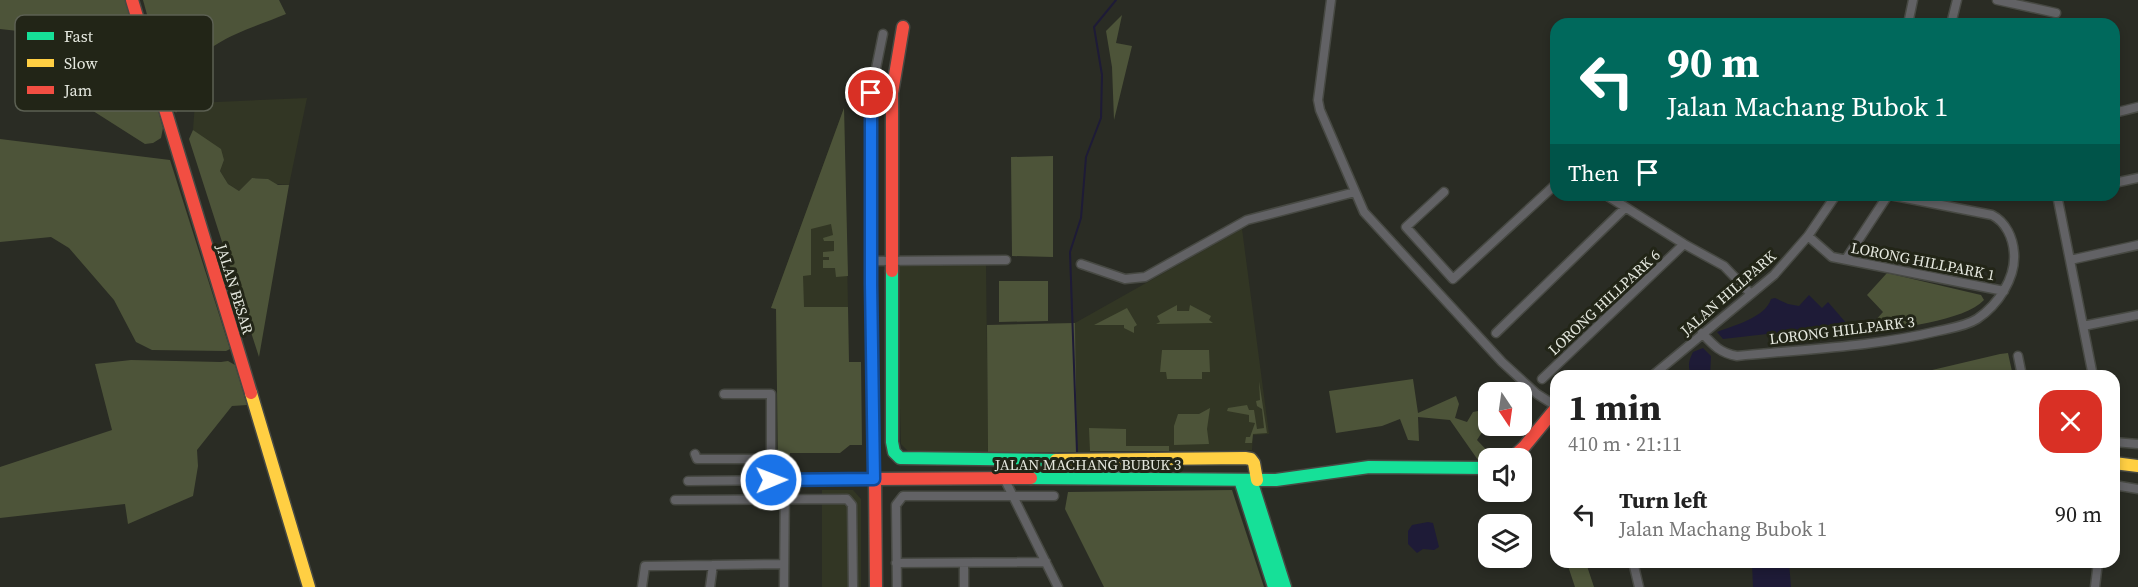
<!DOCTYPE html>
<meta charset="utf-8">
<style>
body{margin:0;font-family:"Source Serif 4",serif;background:#f6f6f6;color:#222;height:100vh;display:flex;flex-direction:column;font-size:22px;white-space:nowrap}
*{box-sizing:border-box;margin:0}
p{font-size:20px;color:#767676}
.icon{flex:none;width:33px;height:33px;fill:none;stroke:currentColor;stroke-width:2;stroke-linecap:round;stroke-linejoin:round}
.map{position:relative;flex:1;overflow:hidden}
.panel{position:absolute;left:1550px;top:370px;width:570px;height:198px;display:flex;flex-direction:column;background:#fff;border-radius:18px;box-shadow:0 3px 9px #0003}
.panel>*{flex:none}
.banner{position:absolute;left:1550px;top:18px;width:570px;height:183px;border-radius:18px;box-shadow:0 3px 9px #0003;background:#00695c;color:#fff;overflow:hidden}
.needle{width:39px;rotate:167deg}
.buttons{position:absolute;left:1478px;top:382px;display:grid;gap:12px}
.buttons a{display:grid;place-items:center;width:54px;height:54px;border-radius:12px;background:#fff;box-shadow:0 3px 9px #0003;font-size:30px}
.pin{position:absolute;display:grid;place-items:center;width:51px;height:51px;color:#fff;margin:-26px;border:3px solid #fff;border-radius:50%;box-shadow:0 2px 6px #0007}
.me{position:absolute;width:66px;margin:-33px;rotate:89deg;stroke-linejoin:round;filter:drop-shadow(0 0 4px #0008)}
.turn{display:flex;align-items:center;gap:21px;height:126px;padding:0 18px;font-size:27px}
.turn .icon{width:78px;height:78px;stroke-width:2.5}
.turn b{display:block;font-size:42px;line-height:51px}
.then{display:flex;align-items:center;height:57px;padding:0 18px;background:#0003;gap:12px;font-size:22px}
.round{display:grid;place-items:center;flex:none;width:63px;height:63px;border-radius:18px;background:#f6f6f6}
.head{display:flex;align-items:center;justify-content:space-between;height:102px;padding:0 18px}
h1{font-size:36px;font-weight:700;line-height:45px}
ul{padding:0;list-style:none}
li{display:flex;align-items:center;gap:18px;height:84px;padding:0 18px}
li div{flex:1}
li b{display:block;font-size:22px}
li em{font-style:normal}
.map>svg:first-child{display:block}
.built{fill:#323624}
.green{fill:#4d5439}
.water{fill:#1e1b37}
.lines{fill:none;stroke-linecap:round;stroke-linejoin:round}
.stream{stroke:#1e1b37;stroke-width:2}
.street-casing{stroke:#474943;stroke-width:11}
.fast-casing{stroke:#474943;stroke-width:15}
.slow-casing{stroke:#474943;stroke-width:15}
.jam-casing{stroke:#474943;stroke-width:15}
.street{stroke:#626265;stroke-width:8}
.fast{stroke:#16e098;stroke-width:12}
.slow{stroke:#ffcf43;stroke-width:12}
.jam{stroke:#f24e42;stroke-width:12}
.route-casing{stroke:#114b97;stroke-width:15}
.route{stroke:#1a73e8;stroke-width:10}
.labels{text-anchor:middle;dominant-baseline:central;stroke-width:6;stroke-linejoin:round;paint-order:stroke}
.street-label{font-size:15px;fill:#e5e8df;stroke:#222517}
.key{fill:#222517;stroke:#5c6053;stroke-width:1.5}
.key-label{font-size:16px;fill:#e5e8df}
</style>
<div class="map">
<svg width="2138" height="587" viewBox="0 0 2138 587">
<rect width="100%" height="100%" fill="#2a2c24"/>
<path class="built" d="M307,98L289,185L276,184L267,179L252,178L239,191L228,184L220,171L224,160L193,130L195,103Z
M844,108L848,307L771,308L821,171Z
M1242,229L1269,434L1253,435L1252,450L1077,452L1075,323Z
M896,265H986L988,452L908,451L901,444Z
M822,490H853L861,499V587H822Z"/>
<path class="green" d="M0,0H127L163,128L161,138L153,143L145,144L90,109L75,95L36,101L43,53L27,32L0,29Z
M143,0H279L286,14C253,28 205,40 188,73C181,86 184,101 176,113L172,105Z
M1122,15L1116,43L1132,46L1114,120L1112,67L1106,31Z
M844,108L848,276L836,277L835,268H823V260H829V257H823V252L834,251V241H824L823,238L833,235L831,224L811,229V275L803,276L804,307H848L849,362H861L862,445H850L840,453H790L788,469H778L776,309L771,308Z
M193,130L221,149L224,160L220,171L228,184L239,191L252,178L268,179L278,185H289L259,357L189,139Z
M0,139L170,160L230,349L226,351L152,350L136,342L114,300L69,248L51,237L0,242Z
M1053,156V257L1012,256L1011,157Z
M1887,273L1981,295L1984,300C1965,321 1894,329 1865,332L1883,312L1867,295Z
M999,281H1048V321L999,322Z
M1177,305V311H1189L1190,305L1211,316L1209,320L1213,323L1156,324L1160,322L1157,316Z
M1127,308L1137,325L1134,327V333L1124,328V325H1094Z
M1075,323L1077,452H988L987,325Z
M1162,350H1209L1210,372H1202V379H1167L1166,372H1160Z
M2008,353L2013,376L1911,375L2000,354Z
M131,360L221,362L228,361L235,365L247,405L232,406L197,450L198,466L193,496L128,524L125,504L0,518V467L112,430L95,364Z
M1413,379L1418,413L1456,396L1459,404L1455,418L1467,422L1473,412L1478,411L1482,403L1488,404L1486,426L1477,440L1495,459H1488V461L1480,463L1450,420L1418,417L1419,441L1408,440L1400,419L1382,426L1336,433L1329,391Z
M1259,381L1267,433L1253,434L1252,443H1245L1246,437H1250L1255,423L1249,422V415L1227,411L1228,408L1247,405L1249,410H1254L1257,429L1264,428L1262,409L1257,406L1256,401L1260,400Z
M1210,408L1207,429L1209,444L1174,445V426L1178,414H1199Z
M1089,428L1126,429V446H1169V451H1090Z
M1232,490L1264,587H1104L1065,509L1068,492Z
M1567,563H1586L1594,587H1575Z"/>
<path class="water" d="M1809,295L1822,308L1828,302L1847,324L1846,328L1831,324L1821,328L1723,339L1717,332C1733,326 1766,317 1771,299L1775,298L1788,304L1799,306Z
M1703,348L1711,356L1710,376H1691C1688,366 1688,362 1693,352Z
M1428,522L1433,523L1439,547L1434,550L1423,549L1417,553L1408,544V531L1412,525Z
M1752,563H1789L1791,587H1753Z"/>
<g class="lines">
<path class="stream" d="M1077,452L1070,252L1081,218L1086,157L1101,118L1102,75L1094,27L1116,0"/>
<defs>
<path id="street" d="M1331,0L1318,100L1320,110L1364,212L1502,362L1537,394L1556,406
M1997,0L2056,13
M1908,24L1913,0
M1951,24L1957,0
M2114,113L2138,107
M2114,183L2138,178
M1444,192L1406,227L1453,279L1556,184
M1606,195L1684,244L1724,266L1750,293
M2057,195L2093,376
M1808,236L1832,257L2004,291
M1846,259L1888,195
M2070,260L2138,245
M871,261L1006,260
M1081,264L1125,279L1145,277L1247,220L1355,192
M2083,326L2138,315
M1496,333L1625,208
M1702,333C1713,345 1720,353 1737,356C1804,349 1872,347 1938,331C1951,328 1966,326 1977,319C1998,305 2016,278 2014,253C2013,238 2006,222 1992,215L1890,195
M2018,356L2022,376
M1652,376L1774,275L1808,236L1836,195
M1542,379L1684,244
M724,394H771V480
M2114,442L2138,444
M695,454L697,459H771
M1004,478L1058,587
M1119,478L1120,459
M688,481L875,479L871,261V93L883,34
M2114,485L2138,489
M675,500L847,499L852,505L853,587
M1633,562L1639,587
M896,563L1046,562
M964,563V587
M642,587L645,566L784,564
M710,587L713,565
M784,587L785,480
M897,587L896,505L903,496H1054
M2095,587L2098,562"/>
<path id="fast" d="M892,271V442L894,452L900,458L1056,460
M1031,478L1276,480L1369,467L1488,468
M1240,480L1274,587
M1251,480L1285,587"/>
<path id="slow" d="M251,393L309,587
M1056,460L1245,458L1251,459L1254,463L1257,480
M2114,463L2138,466"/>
<path id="jam" d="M132,0L251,393
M892,271V93L903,27
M1511,459L1524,447L1556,408
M876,587L875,479L1031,478"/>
</defs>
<use href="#street" class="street-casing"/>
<use href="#fast" class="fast-casing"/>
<use href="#slow" class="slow-casing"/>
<use href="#jam" class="jam-casing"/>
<use href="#street" class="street"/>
<use href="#fast" class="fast"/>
<use href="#slow" class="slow"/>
<use href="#jam" class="jam"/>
</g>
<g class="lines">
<defs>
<path id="route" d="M771,480L874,479L871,284V93"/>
</defs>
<use href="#route" class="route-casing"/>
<use href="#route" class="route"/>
</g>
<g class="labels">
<g class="street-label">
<text transform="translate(1923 261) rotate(11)">LORONG HILLPARK 1</text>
<text transform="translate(235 289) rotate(73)">JALAN BESAR</text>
<text transform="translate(1728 293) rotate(-41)">JALAN HILLPARK</text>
<text transform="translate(1604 302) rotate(-43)">LORONG HILLPARK 6</text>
<text transform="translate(1842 330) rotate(-7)">LORONG HILLPARK 3</text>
<text x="1088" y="464">JALAN MACHANG BUBUK 3</text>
</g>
</g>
<rect x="15" y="15" width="198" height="96" rx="9" class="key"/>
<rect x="27" y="32" width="27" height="8" fill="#16e098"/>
<rect x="27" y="59" width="27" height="8" fill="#ffcf43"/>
<rect x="27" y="86" width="27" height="8" fill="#f24e42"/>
<g class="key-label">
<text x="64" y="42">Fast</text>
<text x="64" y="69">Slow</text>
<text x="64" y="96">Jam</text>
</g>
</svg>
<div class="buttons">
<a><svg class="needle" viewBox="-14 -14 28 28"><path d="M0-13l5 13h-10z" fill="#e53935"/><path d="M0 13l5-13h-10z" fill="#767676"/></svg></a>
<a><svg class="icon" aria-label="sound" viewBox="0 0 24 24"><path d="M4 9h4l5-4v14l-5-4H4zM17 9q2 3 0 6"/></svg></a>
<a><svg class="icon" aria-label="layers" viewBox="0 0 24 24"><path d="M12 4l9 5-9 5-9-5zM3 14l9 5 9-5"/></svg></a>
</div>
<div class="pin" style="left:871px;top:93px;background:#d93025"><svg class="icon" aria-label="arrive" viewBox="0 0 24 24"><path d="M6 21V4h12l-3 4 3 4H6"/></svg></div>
<svg class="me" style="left:771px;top:480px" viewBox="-20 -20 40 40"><circle r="17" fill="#1a73e8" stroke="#fff" stroke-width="3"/><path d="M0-11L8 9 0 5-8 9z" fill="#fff"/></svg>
<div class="banner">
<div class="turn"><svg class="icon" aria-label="left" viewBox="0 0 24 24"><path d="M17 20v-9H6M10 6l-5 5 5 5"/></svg><div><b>90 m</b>Jalan Machang Bubok 1</div></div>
<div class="then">Then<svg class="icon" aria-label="arrive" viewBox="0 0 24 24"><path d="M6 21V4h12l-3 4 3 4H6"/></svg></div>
</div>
<section class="panel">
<div class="head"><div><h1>1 min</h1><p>410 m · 21:11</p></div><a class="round" style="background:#d93025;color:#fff"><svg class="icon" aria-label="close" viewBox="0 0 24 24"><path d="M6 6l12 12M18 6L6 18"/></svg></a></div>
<ul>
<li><svg class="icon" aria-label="left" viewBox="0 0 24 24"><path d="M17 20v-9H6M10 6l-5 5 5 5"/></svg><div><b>Turn left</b><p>Jalan Machang Bubok 1</p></div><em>90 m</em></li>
</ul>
</section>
</div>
